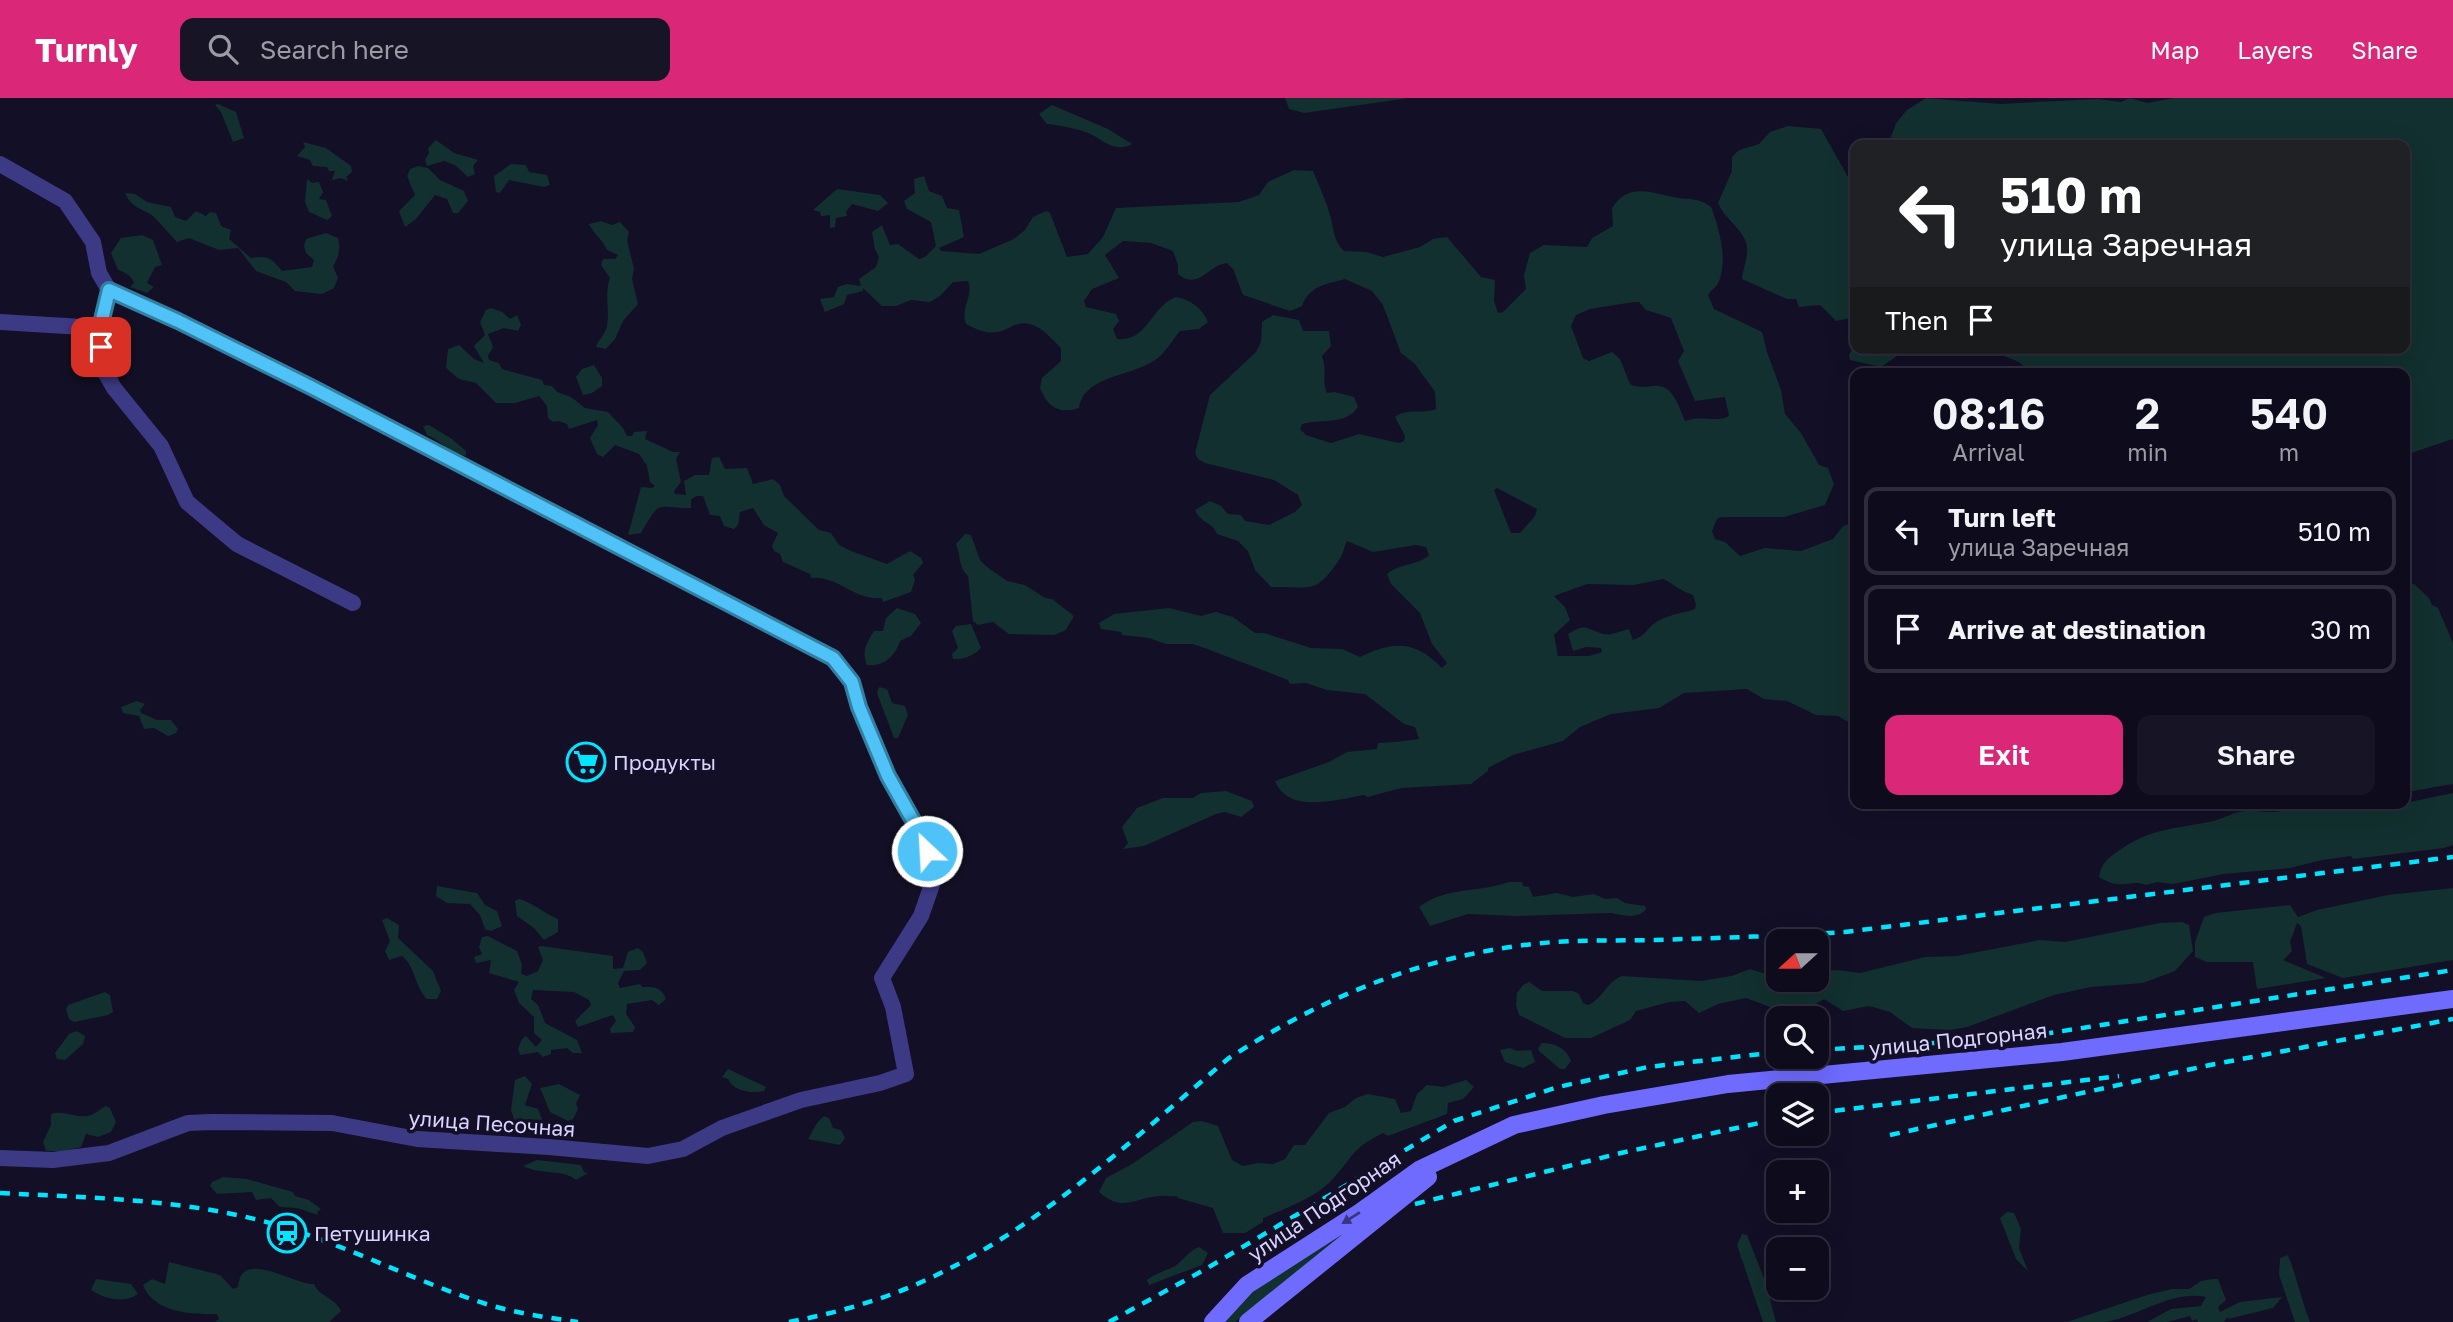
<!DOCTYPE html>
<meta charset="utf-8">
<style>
body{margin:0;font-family:"Golos Text",sans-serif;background:#171425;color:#f1f3f6;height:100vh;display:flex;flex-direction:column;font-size:26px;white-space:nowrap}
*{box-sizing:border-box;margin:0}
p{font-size:23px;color:#9b9ba3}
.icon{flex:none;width:38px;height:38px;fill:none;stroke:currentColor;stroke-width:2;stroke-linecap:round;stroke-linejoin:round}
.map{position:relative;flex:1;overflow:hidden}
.drawer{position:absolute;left:1850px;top:270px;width:560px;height:441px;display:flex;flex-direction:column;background:#0e0b1c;border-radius:14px;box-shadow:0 7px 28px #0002,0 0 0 2px #2e2b3b}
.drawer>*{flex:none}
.guide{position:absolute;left:1850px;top:42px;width:560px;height:214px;border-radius:14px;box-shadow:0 7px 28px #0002,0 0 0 2px #2e2b3b;background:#202124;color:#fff;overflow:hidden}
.needle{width:46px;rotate:249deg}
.buttons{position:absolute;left:1766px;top:831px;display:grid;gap:14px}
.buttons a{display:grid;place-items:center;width:63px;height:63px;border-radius:14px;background:#0e0b1c;box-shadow:0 7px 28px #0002,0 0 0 2px #2e2b3b;font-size:35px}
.pin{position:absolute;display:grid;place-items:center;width:60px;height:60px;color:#fff;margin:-30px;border-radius:14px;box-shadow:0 4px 10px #0006}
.me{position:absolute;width:77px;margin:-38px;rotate:335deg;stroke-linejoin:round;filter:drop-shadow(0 0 5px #0008)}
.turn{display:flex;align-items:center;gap:24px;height:147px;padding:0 35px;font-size:32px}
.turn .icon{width:91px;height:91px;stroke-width:2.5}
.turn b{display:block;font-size:49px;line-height:60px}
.then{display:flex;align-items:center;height:66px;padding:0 35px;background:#0003;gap:14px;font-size:26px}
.eta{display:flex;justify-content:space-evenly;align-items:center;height:119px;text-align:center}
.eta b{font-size:42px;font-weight:600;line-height:49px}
.primary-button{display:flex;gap:14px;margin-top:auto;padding:14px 35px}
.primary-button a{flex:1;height:80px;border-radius:14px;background:#db2777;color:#fff;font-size:28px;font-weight:600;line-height:80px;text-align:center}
.primary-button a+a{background:#171425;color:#f1f3f6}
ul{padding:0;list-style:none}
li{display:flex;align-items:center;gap:21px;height:88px;margin:0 14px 10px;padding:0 21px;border:4px solid #2e2b3b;border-radius:14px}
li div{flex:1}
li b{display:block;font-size:26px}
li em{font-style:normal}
header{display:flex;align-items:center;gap:42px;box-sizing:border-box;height:98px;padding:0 35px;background:#db2777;color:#fff}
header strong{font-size:33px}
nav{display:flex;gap:38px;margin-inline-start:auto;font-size:24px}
.search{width:490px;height:63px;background:#171425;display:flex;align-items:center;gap:18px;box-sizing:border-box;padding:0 24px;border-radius:14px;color:#9b9ba3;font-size:26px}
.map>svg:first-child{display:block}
.green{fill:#12302f;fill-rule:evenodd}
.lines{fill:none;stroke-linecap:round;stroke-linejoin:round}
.minor{stroke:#3d3a85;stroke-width:16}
.secondary{stroke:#6f6bff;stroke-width:18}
.rail{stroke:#00e5ff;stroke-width:4.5;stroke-dasharray:10 9;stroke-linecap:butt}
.oneway{fill:#38347d}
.route-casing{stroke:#337fa1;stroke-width:18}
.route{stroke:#4fc3f7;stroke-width:12}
.labels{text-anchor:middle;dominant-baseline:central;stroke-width:7;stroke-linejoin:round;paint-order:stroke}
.poi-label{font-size:21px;fill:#d9d4ff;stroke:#130f26;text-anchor:start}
.street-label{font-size:21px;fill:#d9d4ff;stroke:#130f26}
</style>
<header>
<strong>Turnly</strong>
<div class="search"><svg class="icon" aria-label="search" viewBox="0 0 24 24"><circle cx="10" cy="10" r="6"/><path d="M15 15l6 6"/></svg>Search here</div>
<nav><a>Map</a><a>Layers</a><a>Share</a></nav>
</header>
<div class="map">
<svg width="2453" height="1224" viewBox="0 0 2453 1224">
<rect width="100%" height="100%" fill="#130f26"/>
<path class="green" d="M1285,0H1409L1304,15L1289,11Z
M1926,0L2000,6L2098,1L2121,4L2130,0L2147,5L2173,0H2453V341L2405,357L2404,275H2031L2019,264L1984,250H2404V47H1888L1896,25L1907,12Z
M218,6L236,14L244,40L233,44L221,14L215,7Z
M1052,7L1108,31L1132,46C1118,54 1107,46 1096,39C1086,32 1059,27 1047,26L1039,16Z
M1788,28L1821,31L1848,79L1855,84V219L1836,223L1820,207L1799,209L1796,201H1787L1742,181C1743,169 1751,153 1745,142C1739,128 1724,120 1718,105L1732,73V59L1739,52L1759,46L1770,34Z
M436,42L454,55L478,62L473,68L475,76L468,79L455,67L444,63L427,68L425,62L429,55L428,50Z
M303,44L326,50L351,68L352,74L346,79L348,83L341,80L332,82L335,73H329L327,69L313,68L310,62L297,58L305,49Z
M511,66L526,67L529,74L547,77L550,87L544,89L509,82L500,95L496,94L494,78Z
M418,68L428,70L440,82L464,93L468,103L458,115H453L447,101L435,97L416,121L405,129L399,113L415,97L407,78L410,71Z
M1294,72L1313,73C1319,88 1326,102 1330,117C1334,130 1333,143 1344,153L1366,154L1383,159L1420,149L1433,141L1447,139L1481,179L1495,182L1494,203L1498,215L1503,214L1526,191L1524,177L1530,155L1544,147L1587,149L1592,140L1613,128L1612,110C1628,85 1649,94 1673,99C1688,102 1698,99 1711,109C1719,130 1728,161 1719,183C1717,189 1711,192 1708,197L1714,211L1762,234L1767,254L1781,292L1785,316L1801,335L1819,367L1828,370L1834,386L1825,407L1784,419H1722L1717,421L1712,433L1715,441L1725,444L1740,458L1765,450L1801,453L1833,441L1843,428L1855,424V628L1838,618L1816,617L1787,603L1764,601L1747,591L1684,595L1659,610L1611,616L1580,629L1563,643L1513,657L1488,670V673L1471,686L1401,690L1368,699L1364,697C1336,702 1288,716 1275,683L1329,664L1347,654L1377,651L1378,645C1386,645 1414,642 1419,641L1415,629L1404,626L1365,596L1327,592L1306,585L1290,586L1288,582L1202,549L1192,546H1166L1149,540L1122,537L1121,534L1101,531L1099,525L1114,516L1169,510L1201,518L1216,514L1233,519L1255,535H1264L1311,550L1342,551L1360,559C1393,543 1415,542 1442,570L1447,565L1432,546L1420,515L1391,486L1387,476C1400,465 1417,468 1429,457L1426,449L1416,447L1373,454L1347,443C1344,448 1344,454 1341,459C1315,498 1313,488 1271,489L1255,472L1248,453L1238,443L1217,436C1213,424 1201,426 1195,412L1210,403L1221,408L1228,416L1241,417L1245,423L1269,427L1295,414L1302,407L1298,397L1274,382L1205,365L1198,361L1195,355L1210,297L1256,254L1261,244L1262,224L1273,217L1299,222L1303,233H1329L1331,248L1322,258C1328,276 1321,280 1327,295L1335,294L1354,299L1358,309C1347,327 1320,321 1302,326L1300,331L1306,337L1331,345L1359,336L1399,345L1404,343L1405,338L1395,319C1409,309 1421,317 1436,311L1435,294L1415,266L1401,255L1383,207L1372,193L1345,181C1326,186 1309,188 1302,208L1290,213L1243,197L1233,171L1227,165C1207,167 1200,193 1178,176V167L1173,153L1151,145L1123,143L1105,157L1119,180L1092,191L1084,203L1086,209L1116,216L1119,223L1113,231L1117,241C1148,244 1151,208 1176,199C1191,202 1202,210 1208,224L1199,231L1180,233C1173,241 1167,252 1159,259C1137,279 1085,275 1079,310C1059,316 1048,310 1040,290L1042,280L1061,263V250C1053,242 1042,229 1030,226C1008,220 1005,248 966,226C960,209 974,198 968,183L953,184L940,198L930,204L911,202L896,208H882L863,190V193L847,197L844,206L825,214L820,201L834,199L838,189L847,186L861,188L859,181L876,169L879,159L875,151L872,134L882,127L890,147L898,146L919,161L925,159L936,148L931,124L907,111L904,103L915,95L914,81L924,78L929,93L942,98L947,110L959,112L964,139L939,150L941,153L979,156L1014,141L1025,132L1033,119L1046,113L1050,115L1067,159L1088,156L1103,139L1116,110L1239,104L1259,97L1268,84ZM1634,204H1639L1646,212L1671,220L1684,253L1678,263L1695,303L1725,299L1729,318C1718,325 1702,317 1685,323C1679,309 1673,285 1653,288C1645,289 1638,290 1630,286L1620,261L1612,254L1589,263L1583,260L1571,228L1576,217L1590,211ZM1497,390L1537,411L1535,418L1520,435H1511L1494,392ZM1663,481C1675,486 1677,492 1693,497L1696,507L1695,511C1682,516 1667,516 1655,525C1645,532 1647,537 1633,542L1629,531C1620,533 1609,539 1600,535C1584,529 1585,526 1568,536L1573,553L1586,549L1601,550L1602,554L1589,558H1558L1554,537L1570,522L1565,509L1554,498L1587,486L1634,487Z
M307,81L312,85L319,84L323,94L319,101L326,102L332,118L327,122L309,114L305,104Z
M837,91L880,97L888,105L878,113L852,106L846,114L847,118L836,120L835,129L830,130V117L821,118L820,114L813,112Z
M125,95L135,96L147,104L171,109L175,119L186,123L196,113L206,118L210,114L216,115L221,128L231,132L229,141L251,160C267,157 272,160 282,173L312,169L314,162L306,155L304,148L306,141L326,135L338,140C341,150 339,159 333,168L338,180L334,190L322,196L295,193L286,184L256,173L238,150L219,152L189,140L177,144C169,136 162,127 154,119C143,110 132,111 125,95Z
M601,123L612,127L620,124L629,134L627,142L634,171L632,181L638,206L623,223L615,241L606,251L596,249C599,241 606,235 607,228C610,211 604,196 610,180L601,167L603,161H615L618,157L607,152C602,140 594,137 589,126Z
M142,137L153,142L162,167L155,169L147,185L154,189L147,195L130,189L134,185C132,178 125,174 118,172L111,155L121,140Z
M491,210L502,214L510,221L517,217L521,227L518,233L504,230L488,236L493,249L488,258L489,262L499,265L502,271L542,282L544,287L552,288L557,294L571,299L585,310L608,314L623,330L627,338H632L634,334L647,333L645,341L673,354H680L676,361L681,384L674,393L675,396L686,397L684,383L695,377H709L712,360L719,359L725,371L747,370L753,386L773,381L780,387L784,398L819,432L831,435L839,447L851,453L887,466L910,453L921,460L923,465L913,477L915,482L911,494L883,504L882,500C854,503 838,477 811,480L810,476L783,464L780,456L774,453L772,448L778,435L764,427L753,410L740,414L738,427L734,431L724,428L720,418L710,417L703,398H697L691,401V410C655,411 662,399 641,435L628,437L641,389L652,390L655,388L650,384L647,368L639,356L615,347L603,359L597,356L590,340L598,327L597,322L569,331L567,326L558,323L553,324L548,320L547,308L539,298L515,305H496L476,285L459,281L446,270L448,251L459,247L474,261L484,265L474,248L485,237L480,224L486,212Z
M1855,247V250H1909L1881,269L1850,262L1849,257Z
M594,267L602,280V288L592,295L583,297L576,279L582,271Z
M429,327L452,341L466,353V358C450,355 442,344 427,337L423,328Z
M965,436L971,437L980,462L987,469L1007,483L1025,487L1045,500L1052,501L1074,518L1066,532L1054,537L1009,536L993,524L978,527L973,523L968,478C958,469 961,458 956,446Z
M2414,486L2429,500L2432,507L2438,510L2453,545V686C2436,689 2422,691 2405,695L2404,488Z
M897,510L915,516L921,525L911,538L900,543C895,559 883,569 867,567C861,553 867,545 874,533H883L886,520Z
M971,526L981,550C975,557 963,562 953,561L952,556L958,550L952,533L956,528Z
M879,589L887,591L892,605L905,608L908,617L898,640H894L877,595Z
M137,603L145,606L140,612L141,615L157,622H171L178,631L176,635L168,638L154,630L144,631L139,618L123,615L121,609Z
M1226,693L1252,703L1254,709L1241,719L1225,714L1216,716L1144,748L1123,751L1128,745L1122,729L1137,710L1163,700H1193L1201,695Z
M2453,695V747L2444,750L2353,761L2351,758L2322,762L2290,770L2224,776L2173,786L2157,784L2146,787C2130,780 2122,794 2099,779C2101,766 2107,761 2117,754C2148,731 2172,731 2209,724C2221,722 2232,714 2245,713C2262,711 2277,719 2292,708C2307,716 2346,711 2364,710L2366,713Z
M1509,784H1522L1523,788L1529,789L1533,799L1557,795L1573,799L1594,796L1605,801L1617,800L1625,805L1645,808L1646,811C1638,822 1622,817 1611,815L1516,818L1468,816L1430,828L1419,809C1447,788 1480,795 1509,784Z
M437,788L477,795L485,807L497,813L502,828L491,833L485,831L480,817L470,806L447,805L436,798Z
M2453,790V862L2343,880L2307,866L2301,828L2297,825L2290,844L2292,853L2283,862L2326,880L2257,891L2253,864H2207L2195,859V844L2204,819L2215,815L2290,807L2298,819L2317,812L2388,797Z
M519,801C534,805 543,815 558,821V834L544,842L534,830L517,818L515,803Z
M387,820L399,827L398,840L433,873L441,893L437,901H427C415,889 415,868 402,858L389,862L385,853L390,843L382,822Z
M2182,824L2189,827L2193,853L2175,873L2143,885L2091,889L2054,897L1967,929L1950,932L1912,930L1890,914L1869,908L1843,913L1824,901L1803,914L1781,913L1746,900L1718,906L1699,915L1685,903L1669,904L1636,913L1630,922L1591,940H1565L1519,917L1516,907L1517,895L1523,887L1529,884L1542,893H1573L1579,896L1583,905L1588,907C1603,901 1607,883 1622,878L1701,883L1731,878L1750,871L1766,876L1778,875V882H1816L1817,874L1837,872L1860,875L1925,859L1957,858L2040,842L2065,844L2160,825Z
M488,838L517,853L522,867L521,876L527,878L538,873L543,862L538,849L541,848L613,858V871L623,870L628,854L638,850L643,854L647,865L640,872L624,873L618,885L620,890L640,886L642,889C653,889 661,888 666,901L659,907L652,902L627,906L626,916L635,929L633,934L611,935L610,931L616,923L613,917L578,929L575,923L591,907L589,902L574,894L533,892L531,901L538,907L545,925L577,942L582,955H573L567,950L551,952V956L543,959L538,954L520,957L518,951L522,941L526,938L536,949L542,942L534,935V919L519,905L514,892L519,884L489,875L491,862L476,865L474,859L482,856L479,849L482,839Z
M105,894L110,897L113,914L108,917L74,924L69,921L66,911L68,907Z
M77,933L85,938L83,946L65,962L57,961L55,955L69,936Z
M1542,945C1555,945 1566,950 1571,963L1565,971H1560L1539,953L1538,950Z
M1510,950L1517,953L1531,952L1535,964L1523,970L1505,964L1500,952Z
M728,971L766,989L764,993C752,996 733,993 728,981L722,979Z
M525,978L532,986L525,1007L538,1011L543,1024L536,1035L520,1036L514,1030L515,1024L511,1012L515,982Z
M1466,982L1474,989L1463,1001L1448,1005L1447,1016L1388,1038L1383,1035C1350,1051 1353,1060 1331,1083C1313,1101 1286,1110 1263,1120V1124L1245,1135H1223L1213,1110L1178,1100L1177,1098C1171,1099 1166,1097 1160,1098C1132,1100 1124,1115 1099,1094L1106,1080L1132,1066L1193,1024L1202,1023L1218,1028L1232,1062L1243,1068L1258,1065L1273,1066L1285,1061L1294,1047H1305L1329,1015L1345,1009L1356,1000L1368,996L1395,1001L1401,1015L1411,1013L1417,996L1427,987L1443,989Z
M559,986L580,997L576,1006L578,1011L573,1021L568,1023L550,1014L540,990Z
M106,1008L110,1010L116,1024L111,1034L98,1039L86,1036L81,1049L65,1053H46L43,1044L51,1027V1016C65,1011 77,1022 91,1017C97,1015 101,1010 106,1008Z
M824,1018L829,1020L833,1030L841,1032L845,1040L840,1047L808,1041L817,1025Z
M537,1062L581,1067L584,1074L588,1075L576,1082C564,1071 541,1077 523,1068Z
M223,1079L247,1081L293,1094L295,1098L309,1102L321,1111L317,1114L318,1117L297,1110L280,1109L271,1100L256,1102L252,1094L217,1096L210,1088L212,1084Z
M2007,1114L2014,1115L2021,1131L2019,1150L2028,1173L2016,1161L2000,1120Z
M1345,1135L1235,1224H1222L1260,1186Z
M1742,1136L1747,1137L1765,1183L1776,1224H1763L1737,1147Z
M1199,1149L1208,1155L1202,1167L1149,1187L1147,1182C1155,1175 1166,1173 1175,1168C1184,1162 1188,1153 1199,1149Z
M2288,1157C2297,1180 2301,1201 2310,1224H2295L2279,1177L2280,1160Z
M169,1164L220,1177L233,1191L238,1189C241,1149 293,1187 314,1186C319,1199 335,1199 341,1213L329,1224H215L219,1221L217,1216C191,1217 153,1214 143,1187L152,1181L165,1186Z
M96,1181L131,1186L138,1196C124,1206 105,1201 91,1192Z
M2213,1181H2218L2226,1202L2218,1209L2220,1214L2240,1204L2282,1199L2273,1210L2228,1221L2227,1219L2224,1224H2198L2197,1221L2192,1223L2190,1218L2167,1224H2147L2171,1211L2201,1208L2206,1199C2171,1192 2140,1218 2106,1224C2094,1224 2079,1224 2067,1224L2147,1197L2172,1191H2189L2201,1183Z"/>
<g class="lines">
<path class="minor" d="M0,66L65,103L93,144L99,175L109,192L178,223L284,275L833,560L852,584L859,609L888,678L919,733L936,775L921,818L882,880L893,909L906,976L880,985L801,1002L722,1030L683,1051L648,1058L549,1049L417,1041L332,1025L211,1024L188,1025L109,1055L53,1062L0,1060
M109,192L99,230L102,269L114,290L161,348L187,404L237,446L353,505
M0,224L99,230"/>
<path class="secondary" d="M1213,1224L1247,1187L1359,1115L1419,1072L1514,1027L1604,1007L1728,986L2062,954L2453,901
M1248,1224L1428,1079"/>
<path class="rail" d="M1816,952L2018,940L2453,872
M1816,1015L2119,978
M1890,1037L2210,967L2453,921
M0,1095C96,1100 197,1101 290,1131C353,1151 412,1181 474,1202C508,1214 543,1219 578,1224
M1415,1106L1621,1055L1778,1021
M789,1224C836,1215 883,1202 926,1182C1040,1130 1134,1040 1229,960C1319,902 1410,863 1517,848C1563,841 1609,843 1655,842C1718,840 1782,838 1845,834L2453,759
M1109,1224L1204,1172L1454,1023L1558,989L1648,969L1778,954"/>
</g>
<defs><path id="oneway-solid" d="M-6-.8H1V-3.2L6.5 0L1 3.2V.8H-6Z" transform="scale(1.75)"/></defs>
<use class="oneway" href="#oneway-solid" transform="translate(1351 1120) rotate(148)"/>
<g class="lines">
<defs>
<path id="route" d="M101,249L100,230L109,192L178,223L309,288L833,560L852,584L859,609L888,678L919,733L927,753"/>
</defs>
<use href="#route" class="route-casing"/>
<use href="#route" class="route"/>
</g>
<defs>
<symbol id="supermarket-ring" viewBox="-11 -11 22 22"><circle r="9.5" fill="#130f26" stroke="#00e5ff" stroke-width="1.5"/><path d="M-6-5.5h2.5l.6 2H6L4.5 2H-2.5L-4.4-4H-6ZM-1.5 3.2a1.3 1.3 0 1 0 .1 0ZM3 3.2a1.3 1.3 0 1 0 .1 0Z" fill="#00e5ff"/></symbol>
<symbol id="station-ring" viewBox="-11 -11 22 22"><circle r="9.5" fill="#130f26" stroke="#00e5ff" stroke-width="1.5"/><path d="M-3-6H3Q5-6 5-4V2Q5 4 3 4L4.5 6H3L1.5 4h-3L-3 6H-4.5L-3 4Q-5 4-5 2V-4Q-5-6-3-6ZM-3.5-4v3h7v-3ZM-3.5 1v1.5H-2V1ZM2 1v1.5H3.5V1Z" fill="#00e5ff"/></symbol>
</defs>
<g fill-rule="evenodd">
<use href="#supermarket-ring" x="564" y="642" width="44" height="44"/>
<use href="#station-ring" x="265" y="1113" width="44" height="44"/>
</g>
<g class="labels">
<g class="poi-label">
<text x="613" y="664">Продукты</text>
<text x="314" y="1135">Петушинка</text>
</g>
<g class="street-label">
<text transform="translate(1958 941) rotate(-6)">улица Подгорная</text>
<text transform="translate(492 1025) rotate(4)">улица Песочная</text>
<text transform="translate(1324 1108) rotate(-34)">улица Подгорная</text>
</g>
</g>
</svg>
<div class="buttons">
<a><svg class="needle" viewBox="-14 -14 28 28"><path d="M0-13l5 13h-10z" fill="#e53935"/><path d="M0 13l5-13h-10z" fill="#9b9ba3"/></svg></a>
<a><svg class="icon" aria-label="search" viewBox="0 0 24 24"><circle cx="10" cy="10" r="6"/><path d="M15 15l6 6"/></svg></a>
<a><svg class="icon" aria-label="layers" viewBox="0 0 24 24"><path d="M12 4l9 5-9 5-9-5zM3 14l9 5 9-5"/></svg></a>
<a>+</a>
<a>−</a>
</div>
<div class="pin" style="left:101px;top:249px;background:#d93025"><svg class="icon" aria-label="arrive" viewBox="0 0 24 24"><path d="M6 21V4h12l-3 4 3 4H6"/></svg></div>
<svg class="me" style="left:927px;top:753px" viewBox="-20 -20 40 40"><circle r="17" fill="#4fc3f7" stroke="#fff" stroke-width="3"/><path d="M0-11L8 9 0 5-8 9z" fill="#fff"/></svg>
<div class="guide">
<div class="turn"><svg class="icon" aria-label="left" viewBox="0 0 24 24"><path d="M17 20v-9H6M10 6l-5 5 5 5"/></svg><div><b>510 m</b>улица Заречная</div></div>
<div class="then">Then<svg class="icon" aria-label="arrive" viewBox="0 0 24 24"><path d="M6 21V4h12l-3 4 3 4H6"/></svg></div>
</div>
<section class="drawer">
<div class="eta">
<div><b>08:16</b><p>Arrival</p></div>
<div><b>2</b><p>min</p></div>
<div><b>540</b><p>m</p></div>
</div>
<ul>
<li><svg class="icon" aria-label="left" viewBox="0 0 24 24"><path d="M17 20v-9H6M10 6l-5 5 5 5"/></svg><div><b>Turn left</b><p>улица Заречная</p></div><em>510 m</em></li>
<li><svg class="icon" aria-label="arrive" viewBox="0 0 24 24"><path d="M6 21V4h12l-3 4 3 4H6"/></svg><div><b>Arrive at destination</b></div><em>30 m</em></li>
</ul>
<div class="primary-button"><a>Exit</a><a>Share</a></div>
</section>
</div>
